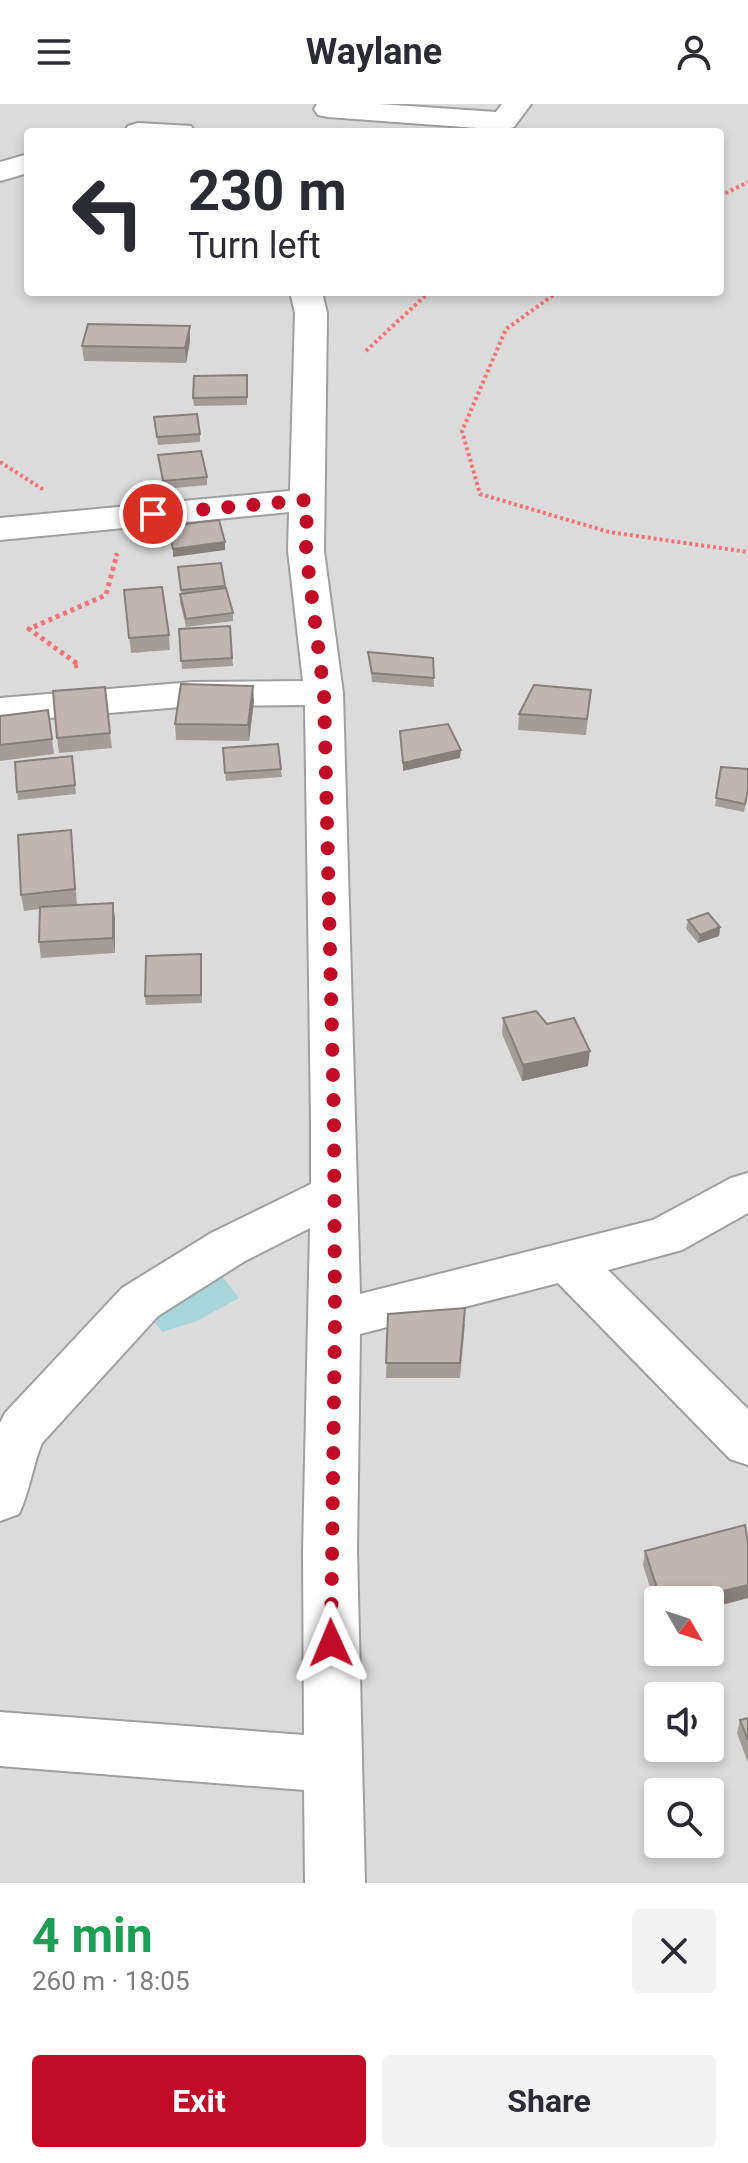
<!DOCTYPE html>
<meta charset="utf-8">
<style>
body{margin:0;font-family:Roboto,sans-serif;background:#f2f2f3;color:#2b2b33;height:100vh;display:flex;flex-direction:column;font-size:30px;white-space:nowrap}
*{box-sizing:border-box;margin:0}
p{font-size:26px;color:#7c7c81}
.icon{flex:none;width:44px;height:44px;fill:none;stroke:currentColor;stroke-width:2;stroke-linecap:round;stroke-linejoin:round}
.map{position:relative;height:1779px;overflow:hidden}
.side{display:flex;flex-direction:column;background:#fff;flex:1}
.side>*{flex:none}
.top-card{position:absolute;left:24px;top:24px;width:700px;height:168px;border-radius:8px;box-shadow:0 4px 12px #0003;background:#fff;color:#2b2b33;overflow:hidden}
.needle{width:52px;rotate:129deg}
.fabs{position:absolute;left:644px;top:1482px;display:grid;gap:16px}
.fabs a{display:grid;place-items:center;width:80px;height:80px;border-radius:8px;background:#fff;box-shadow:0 4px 12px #0003;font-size:40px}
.pin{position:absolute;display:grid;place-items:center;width:68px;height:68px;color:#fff;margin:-34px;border:4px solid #fff;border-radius:50%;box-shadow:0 2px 8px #0007}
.me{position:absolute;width:88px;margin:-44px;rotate:359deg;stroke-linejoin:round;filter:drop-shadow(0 0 6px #0008)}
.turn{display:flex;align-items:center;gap:28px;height:168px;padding:0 32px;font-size:36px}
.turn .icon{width:104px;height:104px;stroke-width:2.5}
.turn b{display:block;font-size:56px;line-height:68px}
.round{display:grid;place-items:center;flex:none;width:84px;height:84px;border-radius:8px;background:#f2f2f3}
.head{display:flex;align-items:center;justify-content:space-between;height:136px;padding:0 32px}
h1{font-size:48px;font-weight:700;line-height:60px;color:#1e9e55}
.primary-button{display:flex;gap:16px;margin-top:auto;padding:16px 32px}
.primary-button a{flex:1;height:92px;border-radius:8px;background:#c00c27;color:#fff;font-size:32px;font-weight:700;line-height:92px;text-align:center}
.primary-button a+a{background:#f2f2f3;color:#2b2b33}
header{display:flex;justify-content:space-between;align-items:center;height:104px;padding:0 32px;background:#fff;font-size:36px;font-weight:700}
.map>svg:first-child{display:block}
.residential{fill:#dcdbdb;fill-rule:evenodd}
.water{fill:#a7d6d9}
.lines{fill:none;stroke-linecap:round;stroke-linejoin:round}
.minor-casing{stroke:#9f9f9f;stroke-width:4}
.path-far1{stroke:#f27279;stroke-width:4;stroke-dasharray:3 3;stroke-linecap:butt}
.path{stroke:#f27279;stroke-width:5;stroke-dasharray:4 4;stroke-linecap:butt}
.minor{fill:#fff;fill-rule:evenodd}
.wall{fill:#a49c98}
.shaded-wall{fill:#867f7c}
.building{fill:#bfb5b1;stroke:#867f7c;stroke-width:2}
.route{stroke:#c00c27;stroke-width:14;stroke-dasharray:0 25.2}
</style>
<header><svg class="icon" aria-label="menu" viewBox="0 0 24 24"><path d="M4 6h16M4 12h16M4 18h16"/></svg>Waylane<svg class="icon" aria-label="person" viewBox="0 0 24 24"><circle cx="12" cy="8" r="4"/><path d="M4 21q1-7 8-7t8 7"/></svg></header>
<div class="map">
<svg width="748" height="1779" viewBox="0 0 748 1779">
<rect width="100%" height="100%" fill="#eee9e4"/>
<path class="residential" d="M0,0H748V1779H0ZM28,28H720V188H28ZM658,1496H710V1548H658ZM658,1592H710V1644H658ZM658,1688H710V1740H658Z"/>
<path class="water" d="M209,1155L239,1194L197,1217L162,1228L140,1198Z"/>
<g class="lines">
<defs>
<path id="minor" d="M317,0H379L496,8L502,0H531L514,23L504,26L328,13L318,11L314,5Z
M138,19L191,22L195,28H124L128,22Z
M28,50V69L0,77V58Z
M290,188H322L327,209L324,447L343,589L360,1190L653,1116L731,1074L748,1069V1109L682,1146L608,1166L748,1305V1361L730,1355L558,1179L360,1230L357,1447L365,1779H305L304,1686L0,1662V1608L304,1631L303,1447L310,1124L245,1157L158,1212L42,1339C32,1363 30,1387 19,1410L0,1417V1319L5,1309L122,1184L211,1129L311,1080V1016L305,601L193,602L0,618V594L193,578L303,577L288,447L289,408L0,436V414L290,387L295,209Z"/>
</defs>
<use href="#minor" class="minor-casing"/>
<path class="path-far1" d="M720,92L748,78
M558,188L506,225L462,327L480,390L609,428L748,448
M366,247L427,190L435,188
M0,358L44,386
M116,452L117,449"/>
<path class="path" d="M74,562L79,561L29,525L106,491L117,450"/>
<use href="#minor" class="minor"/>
</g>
<path class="wall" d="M190,237L186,259L84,257L82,242Z
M247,271V301L194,302L193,294Z
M154,313L200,330V338L158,341Z
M158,351L207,373V381L164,385Z
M221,459L225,484L233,509V517L186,523L180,498V490L181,489L178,463Z
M124,486L169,531L170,546L131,549Z
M230,522L233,562L182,565L179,525Z
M368,548L433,554L434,583L372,578L369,556Z
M591,586L586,631L518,626L519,610Z
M254,597L249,637L176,636L175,620Z
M48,606L54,650L0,657V612Z
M110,629L112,644L59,649L57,634Z
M223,644L281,665L282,673L226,677Z
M72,652L76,690L18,696L17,688Z
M721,663L748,689L744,708L715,702Z
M71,726L77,801L113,799L115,815V849L41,854L39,838L40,805L24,807L21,791Z
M688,816L720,823L719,832L698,839L686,825Z
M201,850L202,899L146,901L145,892Z
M503,914L547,920L588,962L522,977L502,930Z
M388,1210L465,1220L460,1274H386Z
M645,1447L748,1494L710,1504V1496H658V1509L643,1461Z
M748,1614V1659L737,1629L740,1616Z"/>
<path class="shaded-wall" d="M190,222V237L186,259L185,244Z
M225,438V446L173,453V445Z
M253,582L254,597L249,637L248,621Z
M461,646L460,654L403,667V659Z
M113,799L115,815V849L113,834Z
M720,823L719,832L698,839L700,831Z
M590,947L588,962L522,977L523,961Z
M748,1481V1494L710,1504V1496H686Z"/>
<path class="building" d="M88,220L190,222L185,244L82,242Z
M247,271V293L193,294L194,272Z
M197,310L200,330L157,333L154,313Z
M201,347L207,373L163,377L158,351Z
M219,416L225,438L173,445L168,422Z
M221,459L225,482L181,486L178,463Z
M162,483L169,531L129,534L124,486Z
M226,484L233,509L186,515L180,490Z
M230,522L232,554L181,557L179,525Z
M368,548L433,554L434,574L372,569Z
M181,580L253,582L248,621L175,620Z
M534,581L591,586L587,615L519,610Z
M105,583L110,629L57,634L53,587Z
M48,606L52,635L0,641V612Z
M448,620L461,646L403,659L400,627Z
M278,640L281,665L225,669L223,644Z
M72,652L75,681L17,688L15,658Z
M721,663L748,665V686L745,700L716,694Z
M71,726L75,785L21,791L18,731Z
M113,799V834L39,838L40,803Z
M708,809L720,823L700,831L688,816Z
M201,850V891L145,892L146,852Z
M536,907L547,920L574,914L590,947L523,961L503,914Z
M465,1204L460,1259H386L388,1210Z
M745,1421L748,1439V1481L686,1496H661L645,1447Z
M748,1614V1636L740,1616Z"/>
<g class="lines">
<path class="route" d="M153,410L307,396L306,447L324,589L334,1016L335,1216L331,1539"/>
</g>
</svg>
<div class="fabs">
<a><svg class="needle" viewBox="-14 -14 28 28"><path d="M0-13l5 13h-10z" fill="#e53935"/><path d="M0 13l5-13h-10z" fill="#7c7c81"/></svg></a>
<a><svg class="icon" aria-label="sound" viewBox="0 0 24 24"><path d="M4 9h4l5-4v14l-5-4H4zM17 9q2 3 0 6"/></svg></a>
<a><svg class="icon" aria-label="search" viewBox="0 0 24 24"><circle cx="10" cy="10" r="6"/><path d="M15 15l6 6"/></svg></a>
</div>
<div class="pin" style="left:153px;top:410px;background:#d93025"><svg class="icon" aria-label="arrive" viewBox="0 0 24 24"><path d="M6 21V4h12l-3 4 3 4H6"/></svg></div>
<svg class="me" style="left:331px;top:1539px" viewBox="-20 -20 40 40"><path d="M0-17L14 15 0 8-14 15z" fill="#c00c27" stroke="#fff" stroke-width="4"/></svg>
<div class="top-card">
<div class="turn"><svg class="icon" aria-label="left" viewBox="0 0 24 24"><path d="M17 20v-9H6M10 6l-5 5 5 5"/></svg><div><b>230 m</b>Turn left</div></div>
</div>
</div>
<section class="side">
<div class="head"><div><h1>4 min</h1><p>260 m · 18:05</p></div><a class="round"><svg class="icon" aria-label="close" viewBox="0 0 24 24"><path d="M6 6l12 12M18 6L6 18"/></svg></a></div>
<div class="primary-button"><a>Exit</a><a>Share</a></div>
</section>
